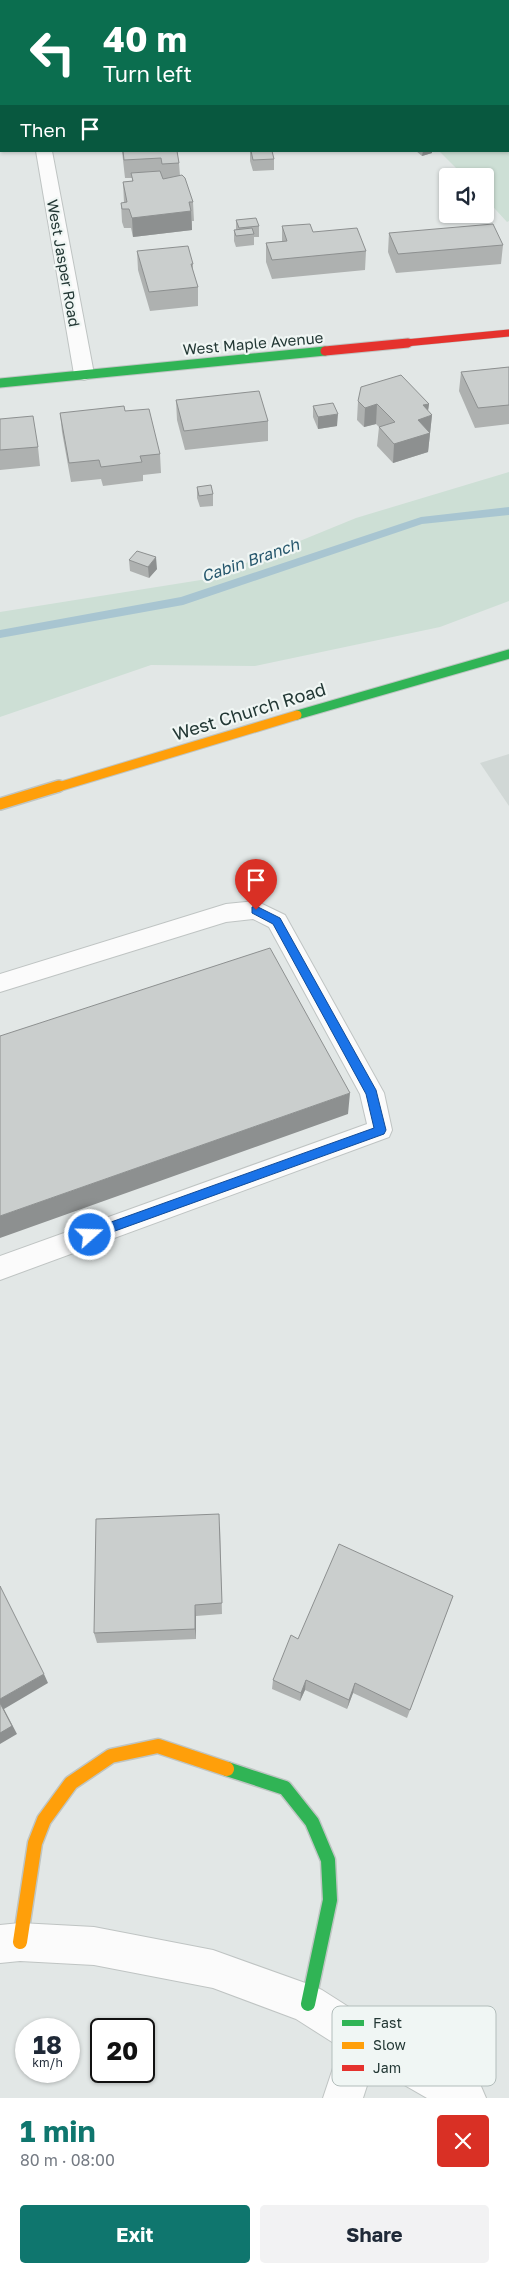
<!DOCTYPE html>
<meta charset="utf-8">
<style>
body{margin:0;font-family:"Golos Text",sans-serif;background:#f2f2f3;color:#1f2937;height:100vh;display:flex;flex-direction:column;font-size:19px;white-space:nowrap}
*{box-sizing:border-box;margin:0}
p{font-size:16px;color:#747a83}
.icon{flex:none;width:28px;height:28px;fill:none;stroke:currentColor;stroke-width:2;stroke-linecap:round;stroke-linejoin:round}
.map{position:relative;height:2098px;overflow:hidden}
.sheet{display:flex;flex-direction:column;background:#fff;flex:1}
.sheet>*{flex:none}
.hud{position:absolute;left:0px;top:0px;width:510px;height:152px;box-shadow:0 1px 4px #0004;background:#0b6e4f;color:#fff;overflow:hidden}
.tools{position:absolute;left:439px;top:168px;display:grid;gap:10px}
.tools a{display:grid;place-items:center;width:55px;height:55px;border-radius:5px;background:#fff;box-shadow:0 1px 4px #0004;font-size:25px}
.speed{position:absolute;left:15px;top:2018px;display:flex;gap:10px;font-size:25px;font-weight:700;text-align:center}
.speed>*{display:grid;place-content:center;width:65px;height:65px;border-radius:50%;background:#fff;box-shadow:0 1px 4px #0004;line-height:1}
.speed small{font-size:12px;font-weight:400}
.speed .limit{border:2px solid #111;border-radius:8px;background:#fff;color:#111}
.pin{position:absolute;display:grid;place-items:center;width:42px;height:42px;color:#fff;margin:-51px -21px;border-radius:50% 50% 50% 0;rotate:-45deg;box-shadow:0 0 5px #0007}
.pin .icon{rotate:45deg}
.me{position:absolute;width:55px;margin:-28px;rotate:70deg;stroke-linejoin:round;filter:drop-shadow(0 0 4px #0008)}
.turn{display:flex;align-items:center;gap:18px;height:105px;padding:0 20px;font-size:22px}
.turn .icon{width:65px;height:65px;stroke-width:2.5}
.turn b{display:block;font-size:35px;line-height:42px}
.then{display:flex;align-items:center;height:48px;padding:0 20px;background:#0003;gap:10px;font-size:19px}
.round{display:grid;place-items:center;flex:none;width:52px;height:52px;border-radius:5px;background:#f2f2f3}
.summary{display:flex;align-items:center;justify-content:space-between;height:85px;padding:0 20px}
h1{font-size:30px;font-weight:700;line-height:38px;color:#0f766e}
.action{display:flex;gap:10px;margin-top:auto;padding:10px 20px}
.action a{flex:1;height:58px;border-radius:5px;background:#0f766e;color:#fff;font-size:20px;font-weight:700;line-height:58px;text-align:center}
.action a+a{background:#f2f2f3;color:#1f2937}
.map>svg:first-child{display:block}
.built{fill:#d1d8d6}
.green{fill:#cddfd5}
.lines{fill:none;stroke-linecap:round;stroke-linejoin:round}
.stream{fill:#a8c5d1;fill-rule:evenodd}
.lane-casing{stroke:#bfc4c3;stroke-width:2}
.street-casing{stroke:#bfc4c3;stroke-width:2}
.fast-far1-casing{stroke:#bfc5c3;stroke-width:11}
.fast-casing{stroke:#bfc5c3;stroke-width:17}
.slow-far2-casing{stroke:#bfc5c3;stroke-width:11}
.slow-far1-casing{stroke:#bfc5c3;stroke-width:14}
.slow-casing{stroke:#bfc5c3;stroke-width:17}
.jam-far1-casing{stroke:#bfc5c3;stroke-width:8}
.jam-casing{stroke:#bfc5c3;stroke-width:11}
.lane{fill:#fbfbfb;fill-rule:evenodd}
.street{fill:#fbfbfb;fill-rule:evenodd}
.fast-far1{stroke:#30b455;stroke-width:9}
.fast{stroke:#30b455;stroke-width:14}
.slow-far2{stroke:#ff9f0a;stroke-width:9}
.slow-far1{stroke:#ff9f0a;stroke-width:11}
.slow{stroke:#ff9f0a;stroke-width:14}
.jam-far1{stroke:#e5322d;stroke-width:7}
.jam{stroke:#e5322d;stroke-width:9}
.wall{fill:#aeb1b0}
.shaded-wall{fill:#8d9090}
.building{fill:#cacecd;stroke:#8d9090}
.route{fill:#1a73e8;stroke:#114b97}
.labels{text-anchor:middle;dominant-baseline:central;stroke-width:4.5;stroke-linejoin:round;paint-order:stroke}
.far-street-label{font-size:15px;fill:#233835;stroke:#f0f6f4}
.far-water-label{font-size:16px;font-style:italic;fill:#25566c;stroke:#f0f6f4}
.street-label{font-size:18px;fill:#233835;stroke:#f0f6f4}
.key{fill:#f0f6f4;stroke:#b2bdbb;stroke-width:1}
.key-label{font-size:14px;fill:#233835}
</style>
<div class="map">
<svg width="509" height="2098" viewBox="0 0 509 2098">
<rect width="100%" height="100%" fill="#e2e7e6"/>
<path class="built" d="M509,754V806L480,763Z"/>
<path class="green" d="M481,0H509V221L507,222L485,198V176H464L439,151H509V1H474Z
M509,472V601L440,627L255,666L151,665L0,717V612L207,579L356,518Z"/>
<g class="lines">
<path class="stream" d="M509,507V515L422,524L183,605L0,638V630L181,597L421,517Z"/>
<defs>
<path id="lane" d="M256,901L285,915L384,1093L392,1130L389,1137L0,1280V1256L367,1124L360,1094L269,927L253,919L226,922L0,992V974L226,904Z"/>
<path id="street" d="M0,24H1V32H0Z
M0,139H1V149H0Z
M36,151H52L94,374L91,378L84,380L77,378L74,374Z
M20,1923L94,1927L213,1950L308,1984L322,1990L377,2025L480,2084L486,2098H427L373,2067L363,2098H323L340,2047L296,2019L213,1988L94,1965L20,1961L0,1963V1925Z"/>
<path id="fast-far1" d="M0,383L325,351
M297,715L509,654"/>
<path id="fast" d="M227,1769L285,1788L312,1822L328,1860L330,1900L308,2004"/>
<path id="slow-far2" d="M55,788L297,715"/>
<path id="slow-far1" d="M0,804L59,786"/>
<path id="slow" d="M20,1942L35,1843L44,1820L71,1783L111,1756L158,1746L227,1769"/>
<path id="jam-far1" d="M395,344L509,333"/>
<path id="jam" d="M325,351L408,343"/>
</defs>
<use href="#lane" class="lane-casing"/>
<use href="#street" class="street-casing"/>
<use href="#fast-far1" class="fast-far1-casing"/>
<use href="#fast" class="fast-casing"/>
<use href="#slow-far2" class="slow-far2-casing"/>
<use href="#slow-far1" class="slow-far1-casing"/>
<use href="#slow" class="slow-casing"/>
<use href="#jam-far1" class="jam-far1-casing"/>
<use href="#jam" class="jam-casing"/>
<use href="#lane" class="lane"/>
<use href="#street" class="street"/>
<use href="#fast-far1" class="fast-far1"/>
<use href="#fast" class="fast"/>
<use href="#slow-far2" class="slow-far2"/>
<use href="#slow-far1" class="slow-far1"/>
<use href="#slow" class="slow"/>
<use href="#jam-far1" class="jam-far1"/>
<use href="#jam" class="jam"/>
</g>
<path class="wall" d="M107,0H135L132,1H110Z
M279,0H315L312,1H281Z
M122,151H177L179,163L180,176L193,202L194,221H192V230L133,237L131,228H124L122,222L121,203H124L123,182L132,181V178H125Z
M250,151L274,159V170L253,171L250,161Z
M416,151H432V153L422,156Z
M236,220L259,226V237H254V245L236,247L234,241V230H236Z
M282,226L313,232L366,251L365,270L272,279L266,262V243L282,242Z
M389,233L503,245L501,264L396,273L388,252Z
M137,251L193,264V273L198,287V306L150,311L138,270Z
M509,367V424L475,428L459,391L461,372Z
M176,400L268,421V441L185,450L177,420Z
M358,401L429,404L428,411L432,415L428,452L393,463L377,446L379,427L376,424L364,427L357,420Z
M313,406L337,426L318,429L313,417Z
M125,411L160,454L161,473L143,475V481L103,486L101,479L71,482L62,432L60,413Z
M0,419L38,447L40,466L0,470Z
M197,487L213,494V506L200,507L197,498Z
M129,560L157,569L149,578L130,571Z
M220,1526L222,1614L196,1616V1639L97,1643L94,1633Z
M453,1596L407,1718L353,1693L347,1709L305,1690L300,1701L272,1689L273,1680L298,1639Z"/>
<path class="shaded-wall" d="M118,0H135L132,1H118Z
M297,0H315L312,1H297Z
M423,151H432V153L422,156Z
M191,211L192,230L133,237L132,218Z
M377,404L376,424L364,427L365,408Z
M429,404L427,417L432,415L428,452L393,463L394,444L423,405Z
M338,414L337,426L318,429V417Z
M156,557L157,569L149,578L148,567Z
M350,1093L348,1114L0,1238V1216Z
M195,1605L196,1616V1639L195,1629Z
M44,1674L48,1683L4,1709L17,1734L0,1744V1699Z
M306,1680L305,1690L300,1701L301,1693Z
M355,1683L353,1693L347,1709L349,1700Z"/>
<path class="building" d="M123,151H177L179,163L162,164L161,158L124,160Z
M251,151H272L274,159L253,160Z
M160,171L163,179L182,175L185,178L193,202H189L191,211L132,218L129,209H122L121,203L127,202L123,182L133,181L131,173Z
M256,218L259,226L239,228L236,220Z
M310,224L313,232L357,228L366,251L272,260L266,243L287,241L282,226Z
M493,224L503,245L398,254L389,233Z
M252,228L254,234L236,236L234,230Z
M188,246L193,264H191L198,287L149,292L137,251Z
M509,367V405L478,408L461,372Z
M401,375L429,404L423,405L432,415L418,420L430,433L394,444L379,427L395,422L377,404L365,408L358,401L361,387Z
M259,391L268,421L184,431L176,400Z
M333,403L338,414L318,417L313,406Z
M124,406L125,411L149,409L160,454L140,456L142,462L101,467L99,460L69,463L60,413Z
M33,416L38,447L0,450V419Z
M211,485L213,494L199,496L197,487Z
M137,551L156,557L148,567L129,560Z
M270,948L350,1093L0,1216V1036Z
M219,1514L222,1603L195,1605V1629L94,1633L96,1519Z
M339,1544L453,1596L410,1710L355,1683L349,1700L306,1680L301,1693L273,1680L291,1635L298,1639Z
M0,1586L44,1674L0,1699Z
M0,1703L12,1726L0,1733Z"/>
<path class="route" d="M256,906L280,918L376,1090L386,1130L384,1134L90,1240L86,1239L84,1235L86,1231L374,1128L366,1094L273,924L252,913V907Z"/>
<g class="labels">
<g class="far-street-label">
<text transform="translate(64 263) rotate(80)">West Jasper Road</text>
<text transform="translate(253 343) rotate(-5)">West Maple Avenue</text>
</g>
<g class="far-water-label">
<text transform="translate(250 560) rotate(-19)">Cabin Branch</text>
</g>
<g class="street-label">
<text transform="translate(249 711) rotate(-17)">West Church Road</text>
</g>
</g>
<rect x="332" y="2006" width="164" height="80" rx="8" class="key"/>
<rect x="342" y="2020" width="22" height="6" fill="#30b455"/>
<rect x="342" y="2042" width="22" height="7" fill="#ff9f0a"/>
<rect x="342" y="2065" width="22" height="6" fill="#e5322d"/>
<g class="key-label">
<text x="373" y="2028">Fast</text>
<text x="373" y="2050">Slow</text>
<text x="373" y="2073">Jam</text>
</g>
</svg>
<div class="tools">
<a><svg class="icon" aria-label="sound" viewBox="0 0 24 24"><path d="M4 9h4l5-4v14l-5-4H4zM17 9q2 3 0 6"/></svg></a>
</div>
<div class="speed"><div>18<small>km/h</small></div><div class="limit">20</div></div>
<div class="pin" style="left:256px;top:910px;background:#d93025"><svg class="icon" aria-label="arrive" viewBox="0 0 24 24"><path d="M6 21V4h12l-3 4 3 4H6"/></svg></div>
<svg class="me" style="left:90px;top:1235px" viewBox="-20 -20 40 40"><circle r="17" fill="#1a73e8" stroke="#fff" stroke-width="3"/><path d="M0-11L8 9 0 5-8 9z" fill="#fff"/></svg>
<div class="hud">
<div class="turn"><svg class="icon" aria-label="left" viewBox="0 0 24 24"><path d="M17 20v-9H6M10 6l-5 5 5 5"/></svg><div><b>40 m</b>Turn left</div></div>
<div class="then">Then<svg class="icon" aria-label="arrive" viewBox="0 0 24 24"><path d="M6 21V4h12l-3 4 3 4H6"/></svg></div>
</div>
</div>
<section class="sheet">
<div class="summary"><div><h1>1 min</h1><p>80 m · 08:00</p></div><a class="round" style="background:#d93025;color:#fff"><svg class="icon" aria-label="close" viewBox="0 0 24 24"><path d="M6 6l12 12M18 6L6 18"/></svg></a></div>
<div class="action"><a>Exit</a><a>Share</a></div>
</section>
